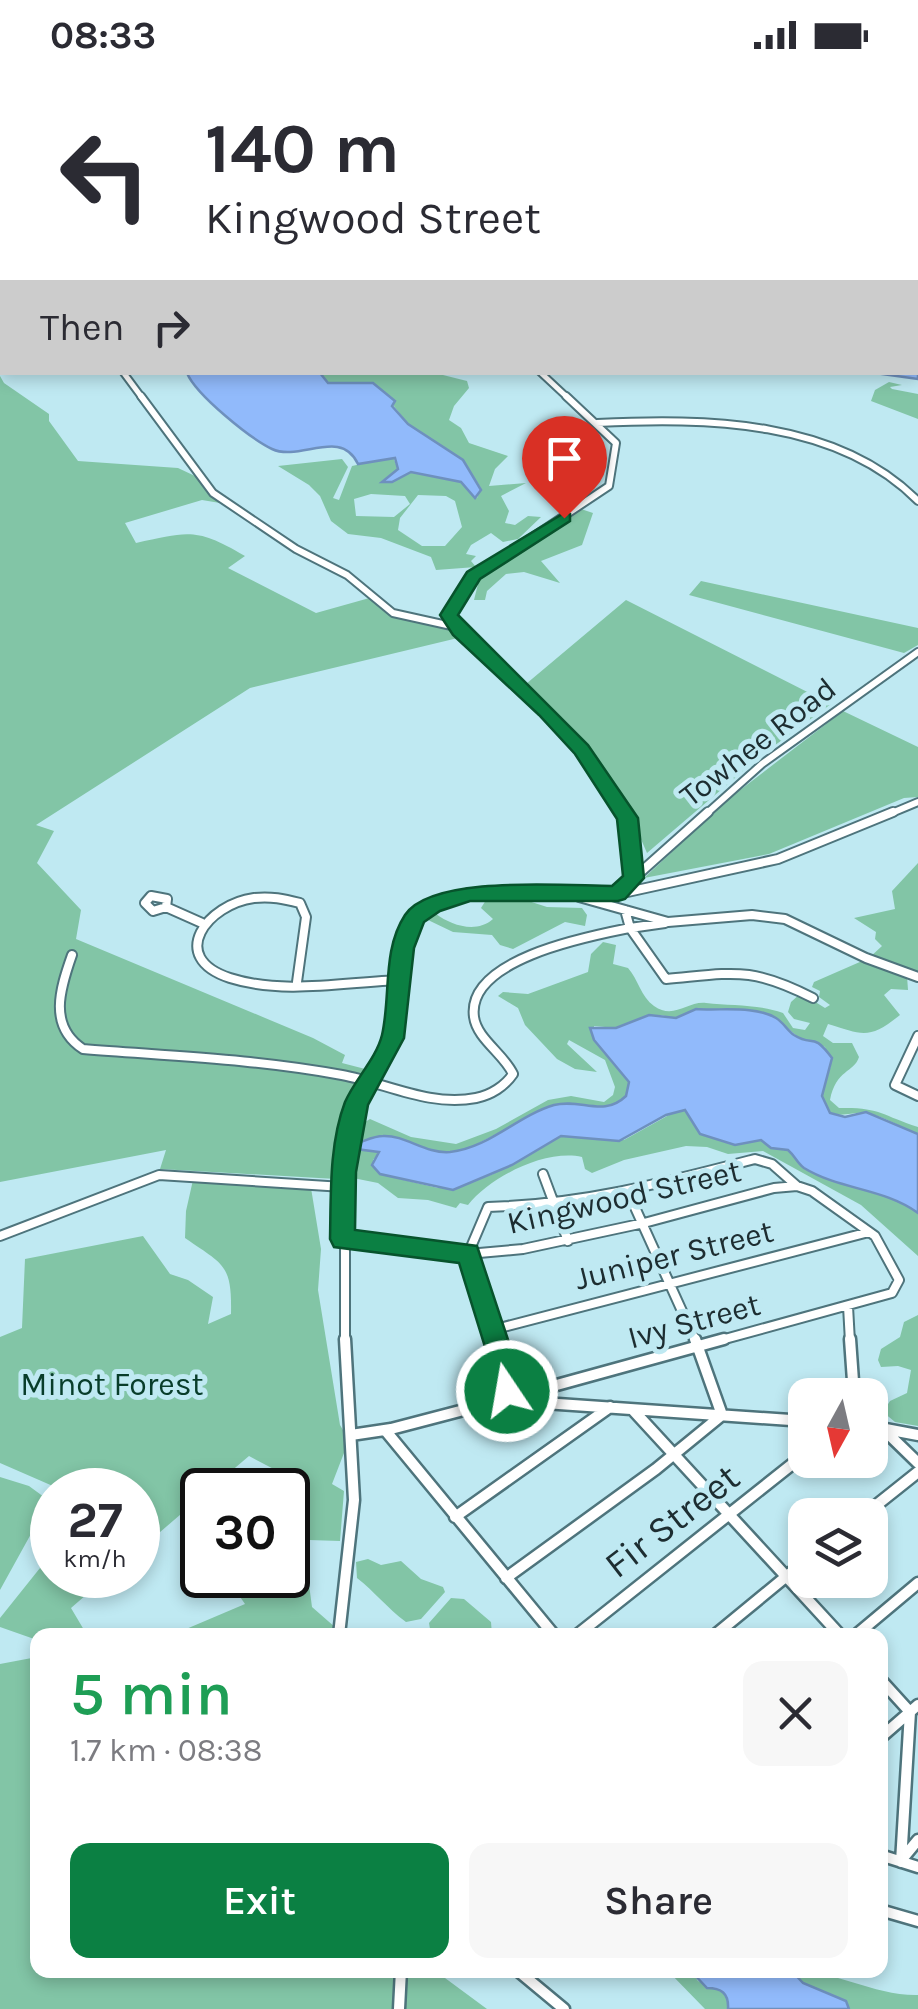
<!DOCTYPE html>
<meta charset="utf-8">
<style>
body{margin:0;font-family:Karla,sans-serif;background:#f7f7f7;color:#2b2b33;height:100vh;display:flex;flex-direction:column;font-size:38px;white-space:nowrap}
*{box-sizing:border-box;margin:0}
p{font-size:32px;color:#7c7c81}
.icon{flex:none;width:55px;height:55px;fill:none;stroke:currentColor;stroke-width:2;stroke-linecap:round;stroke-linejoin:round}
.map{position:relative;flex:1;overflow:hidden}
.sheet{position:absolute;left:30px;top:1558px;width:858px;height:350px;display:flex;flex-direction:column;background:#fff;border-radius:20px;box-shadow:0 5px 15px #0003}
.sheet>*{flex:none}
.hud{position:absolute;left:0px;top:0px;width:920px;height:305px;box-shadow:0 5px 15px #0003;background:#fff;color:#2b2b33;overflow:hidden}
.needle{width:65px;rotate:188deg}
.buttons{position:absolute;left:788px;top:1308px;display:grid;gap:20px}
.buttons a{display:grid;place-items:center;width:100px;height:100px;border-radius:20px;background:#fff;box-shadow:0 5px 15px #0003;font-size:50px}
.speed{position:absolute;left:30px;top:1398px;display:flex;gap:20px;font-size:50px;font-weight:700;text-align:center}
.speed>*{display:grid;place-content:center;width:130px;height:130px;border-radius:50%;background:#fff;box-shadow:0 5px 15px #0003;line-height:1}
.speed small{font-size:25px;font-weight:400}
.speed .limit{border:5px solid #111;border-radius:15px;background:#fff;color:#111}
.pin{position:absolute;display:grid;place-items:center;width:85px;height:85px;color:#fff;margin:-102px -42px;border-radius:50% 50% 50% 0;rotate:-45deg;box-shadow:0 0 10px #0007}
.pin .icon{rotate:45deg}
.me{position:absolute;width:110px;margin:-55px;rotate:348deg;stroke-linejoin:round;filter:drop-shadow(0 0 8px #0008)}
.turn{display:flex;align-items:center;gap:35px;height:210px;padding:0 40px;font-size:45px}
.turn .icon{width:130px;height:130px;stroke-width:2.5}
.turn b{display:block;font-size:70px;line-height:85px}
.then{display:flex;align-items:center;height:95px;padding:0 40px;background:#0003;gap:20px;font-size:38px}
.round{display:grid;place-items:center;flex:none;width:105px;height:105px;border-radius:20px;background:#f7f7f7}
.head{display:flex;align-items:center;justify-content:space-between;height:170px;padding:0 40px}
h1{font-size:60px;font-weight:600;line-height:75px;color:#1e9e55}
.button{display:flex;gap:20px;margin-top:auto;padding:20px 40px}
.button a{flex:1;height:115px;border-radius:20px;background:#0b8043;color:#fff;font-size:40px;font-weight:600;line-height:115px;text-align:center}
.button a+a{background:#f7f7f7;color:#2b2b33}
.status{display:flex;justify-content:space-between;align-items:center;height:70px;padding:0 50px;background:#fff;direction:ltr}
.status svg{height:28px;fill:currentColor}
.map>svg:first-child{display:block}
.green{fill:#82c5a6;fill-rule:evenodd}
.water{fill:#91bafb;stroke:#6e90be;stroke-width:2.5}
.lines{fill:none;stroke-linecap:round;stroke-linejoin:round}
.minor-far3-casing{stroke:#4e747c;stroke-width:9}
.minor-far2-casing{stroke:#4e747c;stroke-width:10}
.minor-far1-casing{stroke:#4e747c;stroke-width:12}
.minor-casing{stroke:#4e747c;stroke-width:15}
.minor-far3{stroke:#fff;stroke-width:5}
.minor-far2{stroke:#fff;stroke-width:6}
.minor-far1{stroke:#fff;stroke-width:8}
.minor{stroke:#fff;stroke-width:10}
.route{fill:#0b8043;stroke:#07532c;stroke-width:2.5}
.labels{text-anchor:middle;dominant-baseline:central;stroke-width:10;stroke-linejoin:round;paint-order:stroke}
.street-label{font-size:32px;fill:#1d2d31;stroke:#bfe9f2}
.park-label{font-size:32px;fill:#083d2a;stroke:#bfe9f2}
.near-street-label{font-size:38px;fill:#1d2d31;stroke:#bfe9f2}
</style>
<div class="status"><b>08:33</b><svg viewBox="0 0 49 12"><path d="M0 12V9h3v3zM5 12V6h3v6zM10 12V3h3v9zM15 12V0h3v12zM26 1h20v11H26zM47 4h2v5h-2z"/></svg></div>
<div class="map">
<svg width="918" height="1939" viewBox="0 0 918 1939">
<rect width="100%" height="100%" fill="#bfe9f2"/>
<path class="green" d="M320,303H435L467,311L469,318L454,336L449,350L461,358L469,373L508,386L495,399L489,416L526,413L501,426L509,441L505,453L515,455L528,446L541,447L518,469L503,472L491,463L471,475L466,484L476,486L471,491L476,497L436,500L431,487L381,468L348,464L331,451L320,426L309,415L278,396L342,389L348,397L333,428L339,430L352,396L393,387L398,399L382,411L392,412L411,402L461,412L477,428L481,418L463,390L408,354L379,317L325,313ZM371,424L405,426L410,434L394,447L356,446L354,429ZM418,425L446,426L455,431L462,457L445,476H422L398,460L400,448Z
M0,306L4,313L49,344V351L78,391L178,398L195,406L220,433L202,430L125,453L136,473C190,461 197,458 245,486L228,498L316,543L373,527L403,549L455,559L462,567L250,618L36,755L54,761L37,793L81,840L76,869L313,968L345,985L342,993L369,1000L344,1054L336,1109L160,1099L166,1080L0,1112Z
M889,312L902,315L890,317L892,319L918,324V349L871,331L875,320Z
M581,439L593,443L582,475L541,491L560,513L524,502L506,504L487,521L485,530H474L481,502Z
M701,511L918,558V575L904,583L689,525Z
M626,530L831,634L763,684L647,783C619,715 578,664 526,614Z
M843,641L918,677V727L904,728L769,784L644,808L731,727Z
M918,793V904L907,906L908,920L891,919L884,925L900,945C868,971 862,964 828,954L823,966L833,973H852L859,987C854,1003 836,999 830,1030L839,1038C880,1037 881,1045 918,1057V1064C902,1058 887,1048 871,1044C855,1040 845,1048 830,1043L822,1026L831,995L825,977L798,967L775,947L733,939H702L676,948L660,945L616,958L594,956V970L629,1012L626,1026L613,1036L600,1039L583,1034L541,1041L465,1080L436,1082L382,1066L355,1073L360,1055L370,1049L411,1067L456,1074L496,1059L548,1030L571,1026L604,1032L613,1025L615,1017L605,990L569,970L567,974L597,1002L575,999L557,989L525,955L518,938L498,926L503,922L528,924L588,902L591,884L603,872L616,875L613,894L628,898C638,909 641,927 654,936C674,950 687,931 706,933C731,936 758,934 783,943L793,958L805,960L810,953L794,949L788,942L791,932L801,923L825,938L830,935L819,927L820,921L812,917L814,912L869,888L882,876L875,869L876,862L854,848L895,839L892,821Z
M513,826L547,837L582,838L587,845L585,856L565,852L513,879L500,875L492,865L453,862L428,850L436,844C451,855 476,864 493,849L481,838L486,830Z
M678,1040H685L709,1067L729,1072L761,1070L771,1078L788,1080C795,1086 797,1093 804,1098C839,1120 883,1118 918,1143V1186L861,1135L763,1081L728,1084L707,1077L686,1076L624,1090L592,1103L585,1099L582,1087C545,1079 490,1107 468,1135L460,1133L456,1138L428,1130L398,1128L378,1113L353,1108L356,1079L380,1082L373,1090L387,1106L438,1118L491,1105L561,1066L624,1070Z
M193,1110L311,1118L321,1179L318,1220L340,1355L349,1370L332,1414L344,1421L340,1471L309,1470L288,1497V1420H248L269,1419L287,1406L249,1386L209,1420H202V1426L138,1481V1420H62L0,1393V1267L22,1258L25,1189L143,1166L170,1204L188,1210L213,1227L208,1254L231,1244C232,1194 224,1195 185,1168L186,1141Z
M918,1245V1356L895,1352L883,1342L890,1331L907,1323L911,1300L898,1296L881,1297L878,1290L881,1279L900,1267L904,1252Z
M0,1407L29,1416L44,1427L42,1444L0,1520Z
M52,1483V1505H109L71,1538L87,1565H38L37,1570L0,1557V1548Z
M368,1489L381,1495L401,1491L421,1509L443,1517L445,1522L421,1549L406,1552C387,1538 375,1522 357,1508L356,1492Z
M225,1505H282L275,1521L308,1507L312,1537L344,1565H172L245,1534Z
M451,1528L464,1529L491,1552L492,1565H431L429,1553Z
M37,1587L38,1900H419L445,1908L487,1939H0V1594Z
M667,1900H690L698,1911L726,1924L728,1939H705Z
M791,1900C835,1900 874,1926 918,1925V1939H849L846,1931L803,1913Z"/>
<path class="water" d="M0,0H918V309L875,303L918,302V2H2V182Z
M187,303H320L328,313H373L395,331L392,336L408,354L463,390L481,420L475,428L461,412L411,402L392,412H382L398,399L395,388L358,394C341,357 300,392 272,379C251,369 196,325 187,303Z
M696,939C720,941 754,935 776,948C783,952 787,960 794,965C814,978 811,960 832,988L822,1026L830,1043L845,1047L866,1042L918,1064V1143C884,1118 840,1120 804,1098C797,1093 795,1086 788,1080L771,1078L761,1070L735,1075L700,1064L685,1040L666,1045L619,1071L561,1066L512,1095L453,1120L380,1104L372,1095L379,1082L356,1079L354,1074C363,1072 373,1066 383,1066C406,1065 425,1084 450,1082C489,1078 517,1046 554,1035C581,1028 603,1048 626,1026L629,1012L594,970L590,958H616L649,945L676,948Z
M690,1900H791L803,1913L846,1931L849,1939H728C729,1923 721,1918 707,1918Z"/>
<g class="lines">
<defs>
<path id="minor-far3" d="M123,302L143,329
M540,302L569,329"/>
<path id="minor-far2" d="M141,326L213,423L296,479L347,505L393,543L456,557
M566,326L616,373L609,416L474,506L449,545C474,582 513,607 544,639C575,671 601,707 626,745
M597,353C706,348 837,349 918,431
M705,745L762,694L918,582
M887,745L918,732"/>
<path id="minor-far1" d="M634,808L708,742
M623,823L778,789L893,742
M151,826L167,829L166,837L153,841L145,833Z
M579,827L668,852L752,845L785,849L866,888L918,907
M166,837L202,853
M630,858L666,909C734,903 750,896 813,928
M630,858L665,853
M72,885C60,919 48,956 83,979C169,986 257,989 342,1005C386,1013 429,1037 476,1028C491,1025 505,1016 513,1004C504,984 477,969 474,947C466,889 590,866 630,858L625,840
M297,912L306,847L300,833C284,829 271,826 254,828C208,834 166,887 230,908C283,925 346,912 400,910
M918,966L895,1015L918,1026
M543,1104L568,1171
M628,1122L696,1272
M0,1166L159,1105L343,1117
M343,1169L468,1184L523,1179L644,1153L774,1118L797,1116L812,1121L875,1166L899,1210L892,1223L714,1272
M848,1236L850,1272
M492,1260L869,1162
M345,1272V1087L356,1034L394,964L407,861L422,840L469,823L618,824L634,808L624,742
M496,1272L468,1184L488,1137C584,1134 663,1113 755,1089L772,1094L797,1116"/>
<path id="minor" d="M495,1269L508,1309L502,1330
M850,1269L854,1325
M502,1330L724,1269
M633,1340L840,1565
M870,1356L918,1365
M881,1357L918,1393
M385,1360L554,1565
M351,1365L391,1359L502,1330L805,1351
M864,1445L918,1402
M455,1447L610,1337
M506,1508L656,1399L722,1345L695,1269
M339,1565L354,1430L345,1269
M577,1565L805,1384
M715,1565L805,1491
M856,1565L918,1513
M880,1609L910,1642L901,1792
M880,1668L918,1635
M880,1785L918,1797
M903,1788L918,1770
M880,1840L918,1851
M517,1900L564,1939
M399,1939L401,1900"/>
</defs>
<use href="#minor-far3" class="minor-far3-casing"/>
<use href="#minor-far2" class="minor-far2-casing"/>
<use href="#minor-far1" class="minor-far1-casing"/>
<use href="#minor" class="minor-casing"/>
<use href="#minor-far3" class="minor-far3"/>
<use href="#minor-far2" class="minor-far2"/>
<use href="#minor-far1" class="minor-far1"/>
<use href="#minor" class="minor"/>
</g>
<path class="route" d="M564,443L570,444V451L480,509L458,545L588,675L638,748L644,808L625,829L618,831H470L440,841L424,852L414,878L404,968L368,1035L356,1102L355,1160L477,1176L520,1306L516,1329L507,1333L497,1329L494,1306L459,1193L334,1177L330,1169C331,1125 329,1074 345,1032C355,1009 376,989 382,965C391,926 382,880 405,845C432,804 567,816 612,816L623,806L617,749L575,684L539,645L453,565L440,545L467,502Z"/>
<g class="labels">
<g class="street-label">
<text transform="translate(758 672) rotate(-38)">Towhee Road</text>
<text transform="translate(624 1127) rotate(-13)">Kingwood Street</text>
<text transform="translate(674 1185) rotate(-14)">Juniper Street</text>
<text transform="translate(694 1251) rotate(-15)">Ivy Street</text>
</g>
<g class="park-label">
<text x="112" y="1314">Minot Forest</text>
</g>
<g class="near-street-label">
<text transform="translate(672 1451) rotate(-38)">Fir Street</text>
</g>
</g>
</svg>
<div class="buttons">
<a><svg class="needle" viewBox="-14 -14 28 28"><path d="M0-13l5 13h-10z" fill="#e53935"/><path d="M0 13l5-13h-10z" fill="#7c7c81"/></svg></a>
<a><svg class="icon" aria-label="layers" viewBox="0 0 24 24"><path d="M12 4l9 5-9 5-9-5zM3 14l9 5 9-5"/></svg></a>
</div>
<div class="speed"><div>27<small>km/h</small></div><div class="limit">30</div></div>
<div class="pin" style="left:564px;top:448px;background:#d93025"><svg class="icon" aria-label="arrive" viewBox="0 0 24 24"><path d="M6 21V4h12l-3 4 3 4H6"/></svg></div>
<svg class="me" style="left:507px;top:1321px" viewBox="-20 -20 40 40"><circle r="17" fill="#0b8043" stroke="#fff" stroke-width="3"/><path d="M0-11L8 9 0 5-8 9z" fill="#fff"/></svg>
<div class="hud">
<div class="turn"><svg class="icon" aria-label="left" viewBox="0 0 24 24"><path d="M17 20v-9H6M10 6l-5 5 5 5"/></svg><div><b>140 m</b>Kingwood Street</div></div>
<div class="then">Then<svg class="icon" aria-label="right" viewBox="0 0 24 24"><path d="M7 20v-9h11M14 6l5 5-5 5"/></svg></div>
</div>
<section class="sheet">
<div class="head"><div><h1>5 min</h1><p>1.7 km · 08:38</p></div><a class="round"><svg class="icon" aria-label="close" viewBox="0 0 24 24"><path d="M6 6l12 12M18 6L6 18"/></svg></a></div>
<div class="button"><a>Exit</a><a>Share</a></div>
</section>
</div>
